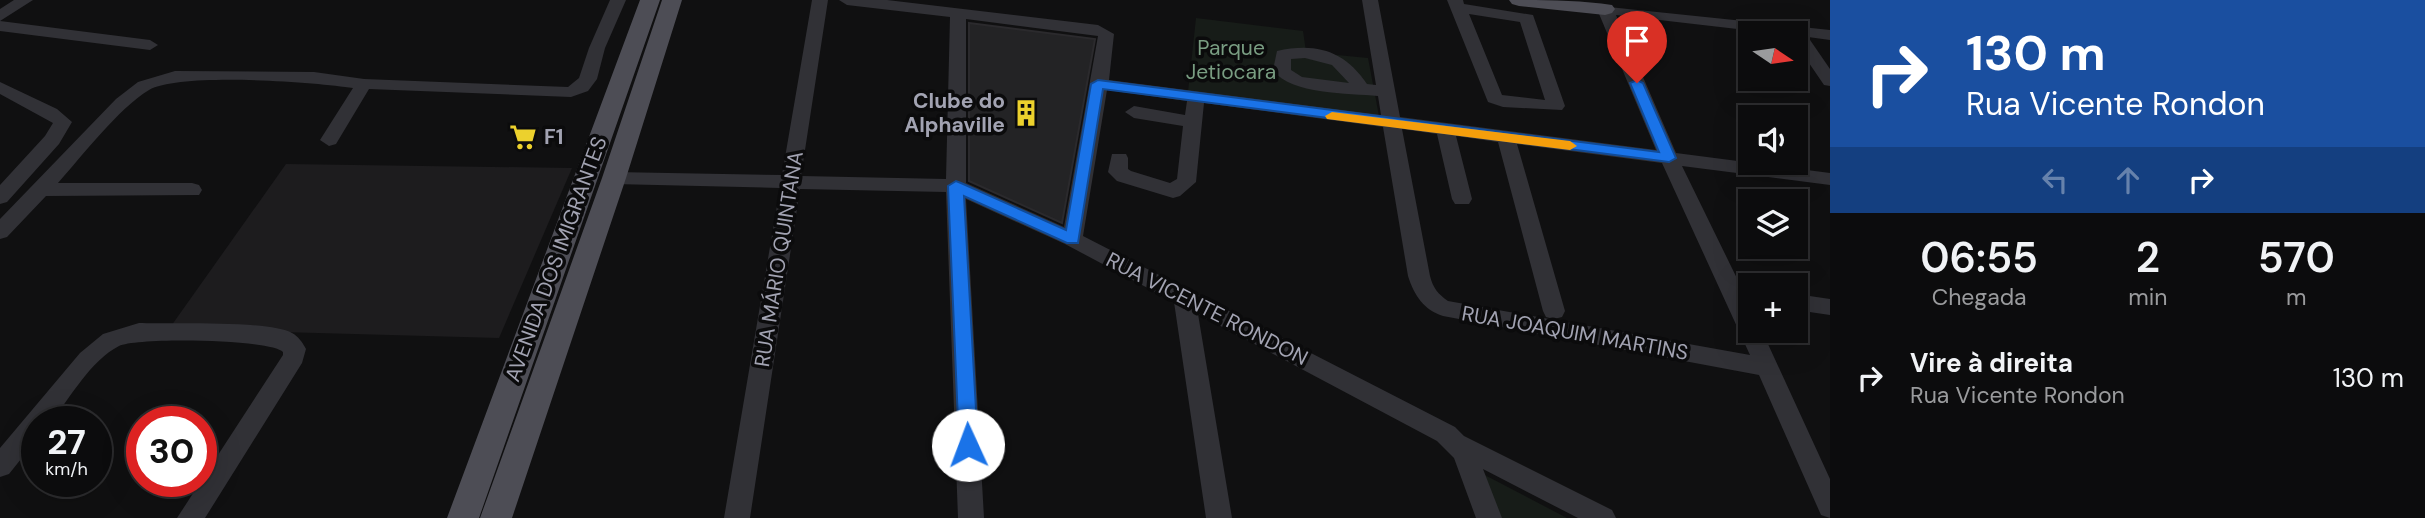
<!DOCTYPE html>
<html lang="pt">
<meta charset="utf-8">
<style>
body{margin:0;font-family:"DM Sans",sans-serif;background:#1a1a1b;color:#f1f3f6;height:100vh;display:flex;flex-direction:column;font-size:26px;white-space:nowrap}
*{box-sizing:border-box;margin:0}
p{font-size:23px;color:#9a9b9d}
.icon{flex:none;width:38px;height:38px;fill:none;stroke:currentColor;stroke-width:2;stroke-linecap:round;stroke-linejoin:round}
.map{position:relative;flex:1;overflow:hidden}
.drawer{display:flex;flex-direction:column;background:#0c0c0d;width:595px}
.drawer>*{flex:none}
.guide{background:#1a4fa0;color:#fff;overflow:hidden}
.needle{width:46px;rotate:103deg}
.tools{position:absolute;left:1738px;top:21px;display:grid;gap:14px}
.tools a{display:grid;place-items:center;width:70px;height:70px;border-radius:0px;background:#0c0c0d;box-shadow:0 7px 28px #0002,0 0 0 2px #2c2c2e;font-size:35px}
.speed{position:absolute;left:21px;top:406px;display:flex;gap:14px;font-size:35px;font-weight:700;text-align:center}
.speed>*{display:grid;place-content:center;width:91px;height:91px;border-radius:50%;background:#0c0c0d;box-shadow:0 7px 28px #0002,0 0 0 2px #2c2c2e;line-height:1}
.speed small{font-size:18px;font-weight:400}
.speed .limit{border:10px solid #d22;background:#fff;color:#111}
.pin{position:absolute;display:grid;place-items:center;width:60px;height:60px;color:#fff;margin:-72px -30px;border-radius:50% 50% 50% 0;rotate:-45deg;box-shadow:0 0 7px #0007}
.pin .icon{rotate:45deg}
.me{position:absolute;width:77px;margin:-38px;rotate:358deg;stroke-linejoin:round;filter:drop-shadow(0 0 5px #0008)}
.turn{display:flex;align-items:center;gap:24px;height:147px;padding:0 21px;font-size:32px}
.turn .icon{width:91px;height:91px;stroke-width:2.5}
.turn b{display:block;font-size:49px;line-height:60px}
.lanes{display:flex;align-items:center;height:66px;padding:0 21px;background:#0003;justify-content:center;gap:35px;direction:ltr}
.lanes .off{opacity:.35}
.eta{display:flex;justify-content:space-evenly;align-items:center;height:119px;text-align:center}
.eta b{font-size:42px;font-weight:600;line-height:49px}
ul{padding:0;list-style:none}
li{display:flex;align-items:center;gap:21px;height:91px;padding:0 21px}
li div{flex:1}
li b{display:block;font-size:26px}
li em{font-style:normal}
main{display:flex;flex:1;min-height:0}
.map>svg:first-child{display:block}
.built{fill:#1d1c1e}
.green{fill:#171c18}
.building{fill:#232325;stroke:#2b2a2d;stroke-width:2}
.lines{fill:none;stroke-linecap:round;stroke-linejoin:round}
.minor{fill:#313136;fill-rule:evenodd}
.major{fill:#4d4d55;fill-rule:evenodd}
.route{fill:#1a73e8;stroke:#114b97;stroke-width:2}
.slow{fill:#f59e0b}
.labels{text-anchor:middle;dominant-baseline:central;stroke-width:7;stroke-linejoin:round;paint-order:stroke}
.park-label{font-size:21px;fill:#799d82;stroke:#0b0b0c}
.poi-label{font-size:21px;font-weight:bold;fill:#a2a3b2;stroke:#0b0b0c;text-anchor:end}
.street-label{font-size:21px;fill:#a2a3b2;stroke:#0b0b0c}
</style>
<main>
<div class="map">
<svg width="1830" height="518" viewBox="0 0 1830 518">
<rect width="100%" height="100%" fill="#101011"/>
<path class="built" d="M286,164L572,168L499,338L169,329Z"/>
<path class="green" d="M1196,18L1303,31L1306,52L1368,58L1379,116L1188,92Z
M1479,472L1567,518H1495Z"/>
<path class="building" d="M969,23L1095,39L1062,223L969,181Z"/>
<g class="lines">
<path class="minor" d="M14,0H33L0,21V9Z
M610,0H626L605,48L597,79L588,91L571,97L369,89L336,144L329,146L320,140L353,88C314,82 180,72 149,90C118,109 83,155 58,183H192L199,185L202,190L199,195L46,196L7,237L0,239V219L116,99L138,82L175,71L314,72L364,79L568,87L579,78L589,48Z
M812,0H828L801,176L946,179L950,17L847,5L839,0H887L1098,25L1114,34L1109,80L1381,115L1378,96C1349,93 1291,95 1273,70L1277,51C1316,42 1345,51 1367,84L1376,85L1362,0H1378L1400,117L1656,150L1597,9L1599,6L1830,30V40L1808,37L1830,69V86L1824,85L1796,44V33H1772L1616,15L1676,153L1830,173V185L1682,166L1750,305V331H1762L1830,479V518L1821,515L1759,375L1443,316C1424,310 1414,295 1408,276L1383,127L1204,103L1196,182L1180,196L1173,198L1117,181L1108,172L1112,154H1126L1128,158V169L1131,171L1170,183L1177,179L1183,126L1134,118L1125,112L1134,106L1185,115L1187,101L1107,90L1083,236L1455,427L1464,436L1612,510L1616,518H1578L1483,469L1502,518H1476L1454,458L1437,441L1198,314L1232,518H1206L1174,302L1065,244L966,199L984,518H958L946,192L800,189L750,518H724L780,188L614,184L607,183L604,178L607,173L614,172L782,175ZM966,19L1098,36L1064,227L966,183ZM1305,58L1332,65L1349,83L1302,77L1291,70V59ZM1402,129L1437,134L1452,199L1455,204H1469L1472,199L1456,136L1498,142L1543,311L1546,317L1554,319L1562,317L1565,311L1517,144L1662,163L1750,355L1448,301C1438,294 1433,288 1430,276Z
M1447,0H1463L1464,4L1533,15L1565,106L1562,110L1503,107L1488,102ZM1469,14L1520,22L1545,100L1502,95Z
M0,21L150,40L158,45L150,50L0,31Z
M0,82L57,109L72,122L59,144L7,202L0,204V185L45,136L53,123L0,94Z
M1796,294L1830,299V315L1796,310Z
M139,323C169,324 270,320 292,333C298,336 303,343 306,349L302,363L205,518H177L283,355V352C271,339 137,337 119,346C91,360 70,398 51,422H37V439L9,474L0,477V448L80,353L103,334Z"/>
<path class="major" d="M640,0H660L479,518H447Z
M662,0H682L626,178L512,518H480L602,178Z
M1509,0C1543,0 1579,0 1612,5L1615,9L1612,13L1605,15L1519,6L1512,4Z"/>
</g>
<path class="route" d="M1098,80L1659,152L1630,83L1637,80L1643,83L1676,158L1669,162L1103,89L1078,243H1067L964,196L978,445L975,450L968,453L962,450L959,445L948,186L956,181L961,183L1066,230L1091,84Z"/>
<path class="slow" d="M1332,112L1570,141L1577,146L1570,150L1327,119L1325,116Z"/>
<defs>
<symbol id="building-bare" viewBox="-9 -9 18 18"><path d="M-4-6H4V6H1V3H-1V6H-4ZM-2.5-4.3h1.7v1.8h-1.7ZM.8-4.3h1.7v1.8H.8ZM-2.5-1h1.7V.8h-1.7ZM.8-1h1.7V.8H.8Z" fill="#ecd12d" stroke="#0b0b0c" stroke-width="2.5" paint-order="stroke"/></symbol>
<symbol id="supermarket-bare" viewBox="-9 -9 18 18"><path d="M-6-5.5h2.5l.6 2H6L4.5 2H-2.5L-4.4-4H-6ZM-1.5 3.2a1.3 1.3 0 1 0 .1 0ZM3 3.2a1.3 1.3 0 1 0 .1 0Z" fill="#ecd12d" stroke="#0b0b0c" stroke-width="2.5" paint-order="stroke"/></symbol>
</defs>
<g fill-rule="evenodd">
<use href="#building-bare" x="1007" y="94" width="38" height="38"/>
<use href="#supermarket-bare" x="504" y="118" width="38" height="38"/>
</g>
<g class="labels">
<g class="park-label">
<text x="1231" y="48">Parque<tspan x="1231" dy="24">Jetiocara</tspan></text>
</g>
<g class="poi-label">
<text x="1005" y="101">Clube do<tspan x="1005" dy="24">Alphaville</tspan></text>
<text x="544" y="137" text-anchor="start">F1</text>
</g>
<g class="street-label">
<text transform="translate(556 259) rotate(-70)">AVENIDA DOS IMIGRANTES</text>
<text transform="translate(779 259) rotate(-81)">RUA MÁRIO QUINTANA</text>
<text transform="translate(1207 309) rotate(27)">RUA VICENTE RONDON</text>
<text transform="translate(1575 333) rotate(10)">RUA JOAQUIM MARTINS</text>
</g>
</g>
</svg>
<div class="tools">
<a><svg class="needle" viewBox="-14 -14 28 28"><path d="M0-13l5 13h-10z" fill="#e53935"/><path d="M0 13l5-13h-10z" fill="#9a9b9d"/></svg></a>
<a><svg class="icon" aria-label="sound" viewBox="0 0 24 24"><path d="M4 9h4l5-4v14l-5-4H4zM17 9q2 3 0 6"/></svg></a>
<a><svg class="icon" aria-label="layers" viewBox="0 0 24 24"><path d="M12 4l9 5-9 5-9-5zM3 14l9 5 9-5"/></svg></a>
<a>+</a>
</div>
<div class="speed"><div>27<small>km/h</small></div><div class="limit">30</div></div>
<div class="pin" style="left:1637px;top:83px;background:#d93025"><svg class="icon" aria-label="arrive" viewBox="0 0 24 24"><path d="M6 21V4h12l-3 4 3 4H6"/></svg></div>
<svg class="me" style="left:968px;top:445px" viewBox="-20 -20 40 40"><circle r="19" fill="#fff"/><path d="M0-13L10 11 0 6-10 11z" fill="#1a73e8"/></svg>
</div>
<section class="drawer">
<div class="guide">
<div class="turn"><svg class="icon" aria-label="right" viewBox="0 0 24 24"><path d="M7 20v-9h11M14 6l5 5-5 5"/></svg><div><b>130 m</b>Rua Vicente Rondon</div></div>
<div class="lanes"><svg class="icon off" aria-label="left" viewBox="0 0 24 24"><path d="M17 20v-9H6M10 6l-5 5 5 5"/></svg><svg class="icon off" aria-label="ahead" viewBox="0 0 24 24"><path d="M12 20V5M6 11l6-6 6 6"/></svg><svg class="icon" aria-label="right" viewBox="0 0 24 24"><path d="M7 20v-9h11M14 6l5 5-5 5"/></svg></div>
</div>
<div class="eta">
<div><b>06:55</b><p>Chegada</p></div>
<div><b>2</b><p>min</p></div>
<div><b>570</b><p>m</p></div>
</div>
<ul>
<li><svg class="icon" aria-label="right" viewBox="0 0 24 24"><path d="M7 20v-9h11M14 6l5 5-5 5"/></svg><div><b>Vire à direita</b><p>Rua Vicente Rondon</p></div><em>130 m</em></li>
</ul>
</section>
</main>
